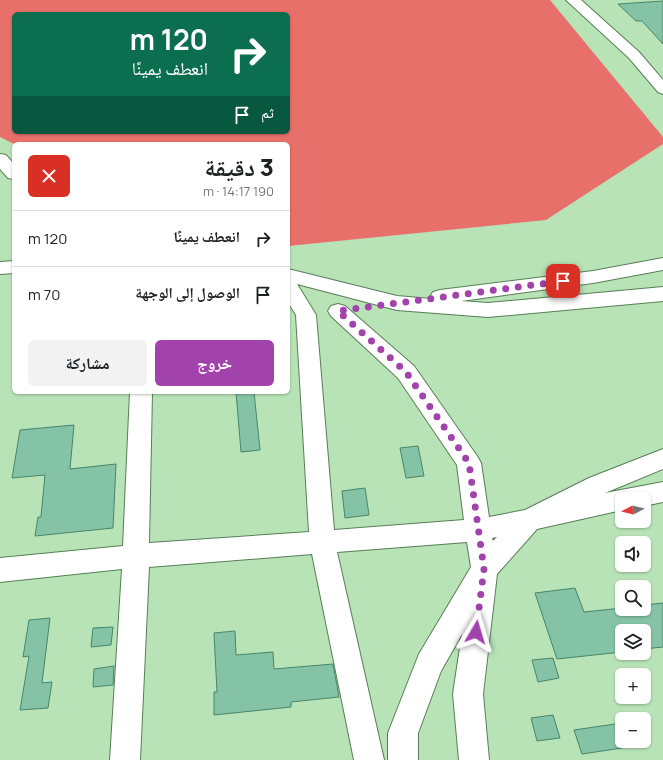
<!DOCTYPE html>
<html lang="ar">
<meta charset="utf-8">
<style>
body{margin:0;font-family:Manrope,"Noto Naskh Arabic",sans-serif;background:#f2f2f2;color:#202124;direction:rtl;height:100vh;display:flex;flex-direction:column;font-size:15px;white-space:nowrap}
*{box-sizing:border-box;margin:0}
p{font-size:13px;color:#757577}
.icon{flex:none;width:22px;height:22px;fill:none;stroke:currentColor;stroke-width:2;stroke-linecap:round;stroke-linejoin:round}
.map{position:relative;flex:1;overflow:hidden;direction:ltr}
.sheet{position:absolute;left:12px;top:142px;width:278px;height:252px;display:flex;flex-direction:column;background:#fff;border-radius:6px;box-shadow:0 1px 3px #0004;direction:rtl}
.sheet>*{flex:none}
.top-card{position:absolute;left:12px;top:12px;width:278px;height:122px;border-radius:6px;box-shadow:0 1px 3px #0004;direction:rtl;background:#0b6e4f;color:#fff;overflow:hidden}
.needle{width:26px;rotate:263deg}
.controls{position:absolute;left:615px;top:492px;display:grid;gap:8px}
.controls a{display:grid;place-items:center;width:36px;height:36px;border-radius:6px;background:#fff;box-shadow:0 1px 3px #0004;font-size:20px}
.pin{position:absolute;display:grid;place-items:center;width:34px;height:34px;color:#fff;margin:-17px;border-radius:8px;box-shadow:0 2px 6px #0006}
.me{position:absolute;width:44px;margin:-22px;rotate:7deg;stroke-linejoin:round;filter:drop-shadow(0 0 3px #0008)}
.turn{display:flex;align-items:center;gap:14px;height:84px;padding:0 16px;font-size:18px}
.turn .icon{width:52px;height:52px;stroke-width:2.5}
.turn b{display:block;font-size:28px;line-height:34px}
.then{display:flex;align-items:center;height:38px;padding:0 16px;background:#0003;gap:8px;font-size:15px}
.round{display:grid;place-items:center;flex:none;width:42px;height:42px;border-radius:6px;background:#f2f2f2}
.head{display:flex;align-items:center;justify-content:space-between;height:68px;padding:0 16px}
h1{font-size:24px;font-weight:800;line-height:30px}
.primary-button{display:flex;gap:8px;margin-top:auto;padding:8px 16px}
.primary-button a{flex:1;height:46px;border-radius:6px;background:#a243ac;color:#fff;font-size:16px;font-weight:800;line-height:46px;text-align:center}
.primary-button a+a{background:#f2f2f2;color:#202124}
ul{padding:0;list-style:none}
li{display:flex;align-items:center;gap:12px;height:56px;padding:0 16px;border-top:1px solid #e0e0e0}
li div{flex:1}
li b{display:block;font-size:15px}
li em{font-style:normal}
.map>svg:first-child{display:block}
.water{fill:#e8706b;fill-rule:evenodd}
.building{fill:#85c3a6;stroke:#48856a}
.lines{fill:none;stroke-linecap:round;stroke-linejoin:round}
.minor-casing{stroke:#577f56;stroke-width:2}
.minor{fill:#fff;fill-rule:evenodd}
.route{stroke:#a243ac;stroke-width:7;stroke-dasharray:0 12.6}
</style>
<div class="map">
<svg width="663" height="760" viewBox="0 0 663 760">
<rect width="100%" height="100%" fill="#b8e3b6"/>
<path class="water" d="M0,0H550L663,137V144L546,220L288,246V144H14L0,137ZM14,14H288V132H14Z"/>
<path class="building" d="M663,1V44L642,21H636L618,4Z
M236,392H254L260,450L241,452Z
M74,425L70,469L116,464L113,528L35,536L38,517H41L45,475L12,478L20,430Z
M418,446L424,476L406,478L400,448Z
M365,488L369,515L345,518L342,491Z
M575,588L584,612L622,608V609H644V605L663,603V647L644,649V631H622V652L557,659L535,593Z
M50,618L42,683L52,682L48,708L20,710L29,656L23,657L29,620Z
M113,627L111,645L91,647L93,628Z
M235,631L236,655L273,652L274,669L333,664L339,697L291,702V707L214,715V692H217L214,633Z
M553,658L559,678L538,682L532,660Z
M114,666L113,685L93,687L94,669Z
M553,715L560,738L537,741L531,718Z
M622,723V748L582,754L574,730Z"/>
<g class="lines">
<defs>
<path id="minor" d="M566,0H581L639,52L663,80V94L658,92L629,58Z
M0,154L6,155L14,164V179L8,178L0,169Z
M663,258V270L593,283L461,301L488,303L663,287V301L488,317L397,310L297,284L316,315L334,530L464,520L457,465L398,378L331,316L328,311L331,306L338,304L345,306L414,366L477,456L481,463L489,517L525,510L589,478L663,449V469L605,493L663,482V502L644,506V499H622V510L537,529L497,574L483,694L489,760H459L453,694L462,634L441,671L418,733V760H388V733L419,654L471,567L467,542L337,552L384,760H354L312,554L149,567L140,760H110L122,569L0,582V558L123,546L130,392H152L149,543L309,532L296,315L288,302V269L397,296L431,299L430,297L433,292L440,290L593,271ZM497,537L493,541L492,538Z
M14,261V273L0,274V262Z"/>
</defs>
<use href="#minor" class="minor-casing"/>
<use href="#minor" class="minor"/>
</g>
<g class="lines">
<path class="route" d="M476,632L484,569L469,463L406,372L338,311L563,281"/>
</g>
</svg>
<div class="controls">
<a><svg class="needle" viewBox="-14 -14 28 28"><path d="M0-13l5 13h-10z" fill="#e53935"/><path d="M0 13l5-13h-10z" fill="#757577"/></svg></a>
<a><svg class="icon" aria-label="sound" viewBox="0 0 24 24"><path d="M4 9h4l5-4v14l-5-4H4zM17 9q2 3 0 6"/></svg></a>
<a><svg class="icon" aria-label="search" viewBox="0 0 24 24"><circle cx="10" cy="10" r="6"/><path d="M15 15l6 6"/></svg></a>
<a><svg class="icon" aria-label="layers" viewBox="0 0 24 24"><path d="M12 4l9 5-9 5-9-5zM3 14l9 5 9-5"/></svg></a>
<a>+</a>
<a>−</a>
</div>
<div class="pin" style="left:563px;top:281px;background:#d93025"><svg class="icon" aria-label="arrive" viewBox="0 0 24 24"><path d="M6 21V4h12l-3 4 3 4H6"/></svg></div>
<svg class="me" style="left:476px;top:632px" viewBox="-20 -20 40 40"><path d="M0-17L14 15 0 8-14 15z" fill="#a243ac" stroke="#fff" stroke-width="4"/></svg>
<div class="top-card">
<div class="turn"><svg class="icon" aria-label="right" viewBox="0 0 24 24"><path d="M7 20v-9h11M14 6l5 5-5 5"/></svg><div><b>120 m</b>انعطف يمينًا</div></div>
<div class="then">ثم<svg class="icon" aria-label="arrive" viewBox="0 0 24 24"><path d="M6 21V4h12l-3 4 3 4H6"/></svg></div>
</div>
<section class="sheet">
<div class="head"><div><h1>3 دقيقة</h1><p>190 m · 14:17</p></div><a class="round" style="background:#d93025;color:#fff"><svg class="icon" aria-label="close" viewBox="0 0 24 24"><path d="M6 6l12 12M18 6L6 18"/></svg></a></div>
<ul>
<li><svg class="icon" aria-label="right" viewBox="0 0 24 24"><path d="M7 20v-9h11M14 6l5 5-5 5"/></svg><div><b>انعطف يمينًا</b></div><em>120 m</em></li>
<li><svg class="icon" aria-label="arrive" viewBox="0 0 24 24"><path d="M6 21V4h12l-3 4 3 4H6"/></svg><div><b>الوصول إلى الوجهة</b></div><em>70 m</em></li>
</ul>
<div class="primary-button"><a>خروج</a><a>مشاركة</a></div>
</section>
</div>
